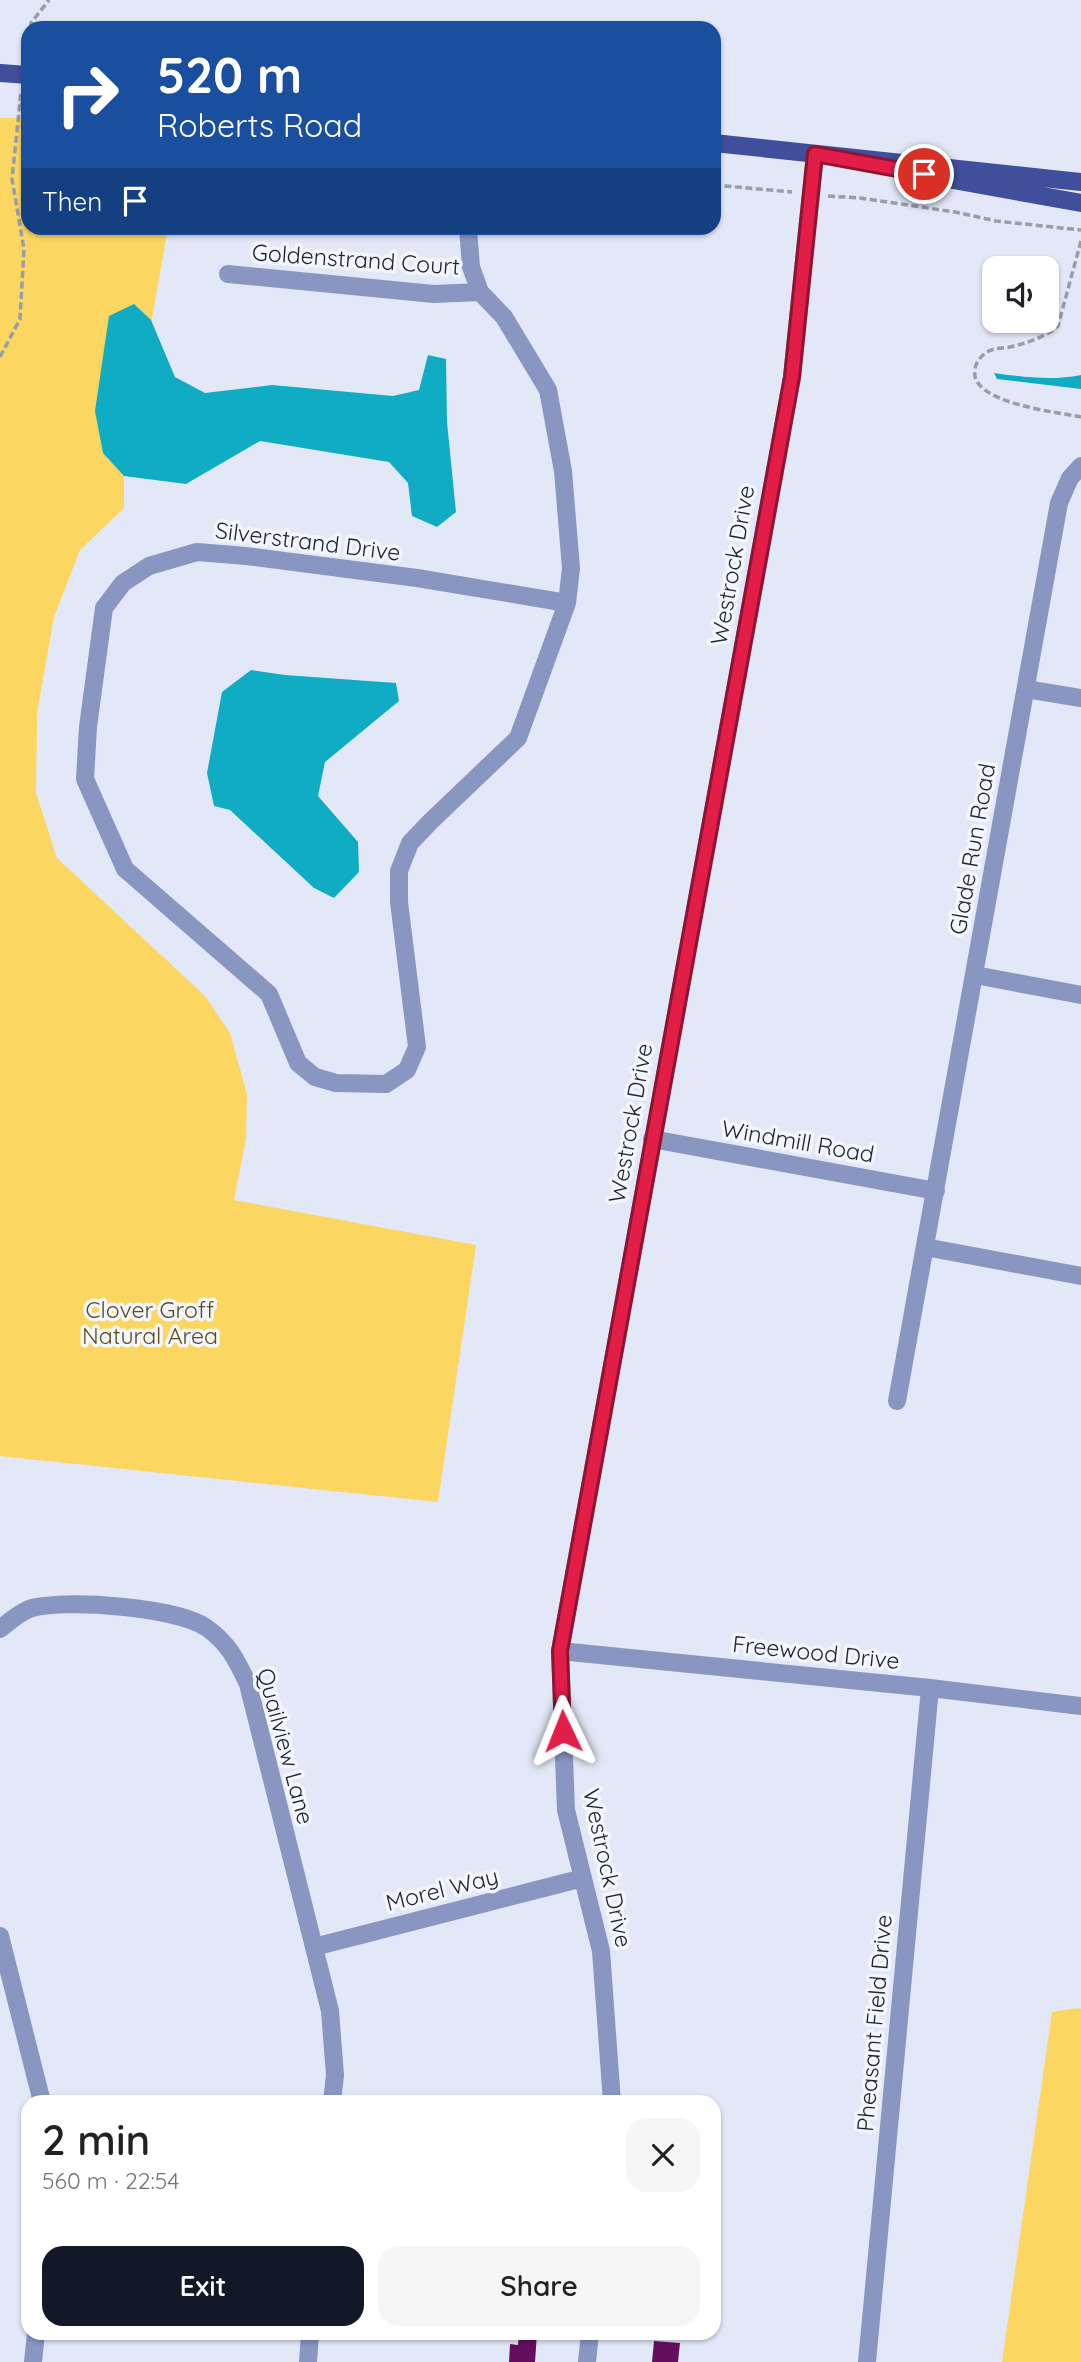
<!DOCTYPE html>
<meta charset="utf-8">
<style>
body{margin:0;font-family:Quicksand,sans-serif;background:#f6f6f6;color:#202124;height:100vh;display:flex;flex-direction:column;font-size:26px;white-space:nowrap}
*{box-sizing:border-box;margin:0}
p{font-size:23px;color:#757577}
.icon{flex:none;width:38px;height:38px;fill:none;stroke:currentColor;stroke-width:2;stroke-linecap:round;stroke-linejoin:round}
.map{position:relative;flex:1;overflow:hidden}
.details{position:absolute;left:21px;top:2095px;width:700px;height:245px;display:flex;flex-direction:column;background:#fff;border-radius:21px;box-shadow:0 2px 5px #0004}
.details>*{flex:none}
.banner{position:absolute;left:21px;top:21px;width:700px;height:214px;border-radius:21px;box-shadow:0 2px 5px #0004;background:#1a4fa0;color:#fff;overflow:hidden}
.buttons{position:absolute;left:982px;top:256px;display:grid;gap:14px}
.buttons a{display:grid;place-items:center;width:77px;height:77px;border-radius:14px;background:#fff;box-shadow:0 2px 5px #0004;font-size:35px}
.pin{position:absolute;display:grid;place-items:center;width:60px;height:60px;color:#fff;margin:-30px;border:4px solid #fff;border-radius:50%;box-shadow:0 2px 7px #0007}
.me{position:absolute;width:77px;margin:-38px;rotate:358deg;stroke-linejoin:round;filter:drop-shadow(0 0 5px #0008)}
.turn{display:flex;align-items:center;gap:24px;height:147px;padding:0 21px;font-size:32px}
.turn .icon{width:91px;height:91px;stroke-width:2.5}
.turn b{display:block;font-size:49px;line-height:60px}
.then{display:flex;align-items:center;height:66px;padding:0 21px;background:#0003;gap:14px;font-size:26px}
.round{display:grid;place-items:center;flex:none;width:74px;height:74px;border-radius:21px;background:#f6f6f6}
.head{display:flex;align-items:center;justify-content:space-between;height:119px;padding:0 21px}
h1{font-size:42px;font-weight:600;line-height:52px}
.button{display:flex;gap:14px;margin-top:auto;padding:14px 21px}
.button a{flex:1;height:80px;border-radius:21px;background:#111827;color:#fff;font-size:28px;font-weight:600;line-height:80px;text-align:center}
.button a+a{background:#f6f6f6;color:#202124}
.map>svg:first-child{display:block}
.green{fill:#fbd661}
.water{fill:#0facc3}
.building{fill:#640f5e}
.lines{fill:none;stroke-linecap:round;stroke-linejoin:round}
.path{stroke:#989dac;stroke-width:3.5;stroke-dasharray:7 3.5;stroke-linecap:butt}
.minor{stroke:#8996c2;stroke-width:18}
.major{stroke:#3f4f9b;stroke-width:18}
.route-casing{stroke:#92132f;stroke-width:18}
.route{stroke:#e11d48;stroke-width:12}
.labels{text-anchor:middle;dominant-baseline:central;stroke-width:7;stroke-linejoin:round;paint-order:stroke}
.street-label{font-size:23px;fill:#212533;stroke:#f3f6fd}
.park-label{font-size:23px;fill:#5c4c1a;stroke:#f3f6fd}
</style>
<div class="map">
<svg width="1081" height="2362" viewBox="0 0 1081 2362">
<rect width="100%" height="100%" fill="#e3e8f8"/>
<path class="green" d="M0,118H28V228H168L124,476V508L80,550L54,617L37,713L36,793L57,858L205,996L230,1033L247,1094L246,1139L234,1200L476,1245L438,1502L0,1456Z
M1078,2008L1081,2009V2362H1002L1052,2012Z"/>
<path class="water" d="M134,304L151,320L175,377L205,393L272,385L393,396L419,390L428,355L446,359L447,422L456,512L437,527L412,516L408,483L389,462L260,441L186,484L124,476L103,453L95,411L109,316Z
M994,373C1023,377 1052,381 1081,375V389L997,379Z
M251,670L285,675L396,683L399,701L325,762L318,796L358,842L359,872L334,898L314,888L230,810L214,806L207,773L222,692Z"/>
<path class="building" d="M519,2333H537L535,2362H509L510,2344L518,2345Z
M654,2341L680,2343L678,2362H652Z"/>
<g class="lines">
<path class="path" d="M31,28V23L49,0
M26,56L28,45
M20,104L28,105
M714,185L792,192
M828,196L860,198L955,212L996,221L1081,230
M1081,241L1058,326C1045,337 1030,342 1014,346C1005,349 995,347 987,352C981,356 976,362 975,369C968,403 1057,412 1081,417
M0,357L20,319L24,249L12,179L21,92"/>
<path class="minor" d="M468,228L471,267L480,292L504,317L548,390L563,471L571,568L567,603L518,738L430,822L410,843L399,871V902L417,1047L407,1070L386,1084L336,1083L315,1077L298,1063L269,994L125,869L85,779L88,727L104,608L123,583L149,566L197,552L246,556L417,578L567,603
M228,274L434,294L480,292
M1026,689L1081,698
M975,975L1081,995
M652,1139L936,1191
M925,1247L1081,1276
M897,1401L1059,503L1070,478L1081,466
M0,1629C9,1622 21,1611 32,1608C67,1599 177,1607 207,1628C229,1644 236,1659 248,1684L330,2011L335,2075L332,2102
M560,1651L930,1688L1081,1706
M0,1936L42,2102
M314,1947L583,1878
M612,2102L601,1951L566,1810L560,1651L792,377L815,154
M33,2362L36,2333
M308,2362L310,2333
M587,2362L590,2333
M867,2362L930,1688"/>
<path class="major" d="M0,73L28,75
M714,143L1081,182
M942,178L1081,203"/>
</g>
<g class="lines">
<defs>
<path id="route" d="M563,1731L560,1651L792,377L815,154L924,174"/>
</defs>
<use href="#route" class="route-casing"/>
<use href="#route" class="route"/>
</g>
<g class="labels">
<g class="street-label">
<text transform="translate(356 259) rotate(4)">Goldenstrand Court</text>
<text transform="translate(308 541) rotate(7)">Silverstrand Drive</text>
<text transform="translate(732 565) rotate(-80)">Westrock Drive</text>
<text transform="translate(972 849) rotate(-80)">Glade Run Road</text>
<text transform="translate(630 1123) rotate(-80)">Westrock Drive</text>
<text transform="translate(798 1141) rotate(10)">Windmill Road</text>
<text transform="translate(816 1652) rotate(6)">Freewood Drive</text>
<text transform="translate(286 1746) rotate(75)">Quailview Lane</text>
<text transform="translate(608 1868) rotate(78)">Westrock Drive</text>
<text transform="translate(442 1889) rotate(-14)">Morel Way</text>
<text transform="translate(874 2023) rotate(-85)">Pheasant Field Drive</text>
</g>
<g class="park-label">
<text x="150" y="1309">Clover Groff<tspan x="150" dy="26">Natural Area</tspan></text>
</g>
</g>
</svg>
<div class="buttons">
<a><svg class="icon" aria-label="sound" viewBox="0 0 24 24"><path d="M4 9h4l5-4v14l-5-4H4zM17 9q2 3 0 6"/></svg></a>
</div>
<div class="pin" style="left:924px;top:174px;background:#d93025"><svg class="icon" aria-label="arrive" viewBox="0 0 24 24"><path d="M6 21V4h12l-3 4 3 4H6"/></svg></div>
<svg class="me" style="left:563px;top:1731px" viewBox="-20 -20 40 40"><path d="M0-17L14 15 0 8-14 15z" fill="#e11d48" stroke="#fff" stroke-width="4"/></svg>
<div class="banner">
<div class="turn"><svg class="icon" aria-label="right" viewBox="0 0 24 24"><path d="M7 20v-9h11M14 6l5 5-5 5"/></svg><div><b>520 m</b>Roberts Road</div></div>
<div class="then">Then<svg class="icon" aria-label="arrive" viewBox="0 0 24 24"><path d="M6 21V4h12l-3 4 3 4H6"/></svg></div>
</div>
<section class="details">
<div class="head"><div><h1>2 min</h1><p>560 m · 22:54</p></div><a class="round"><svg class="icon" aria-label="close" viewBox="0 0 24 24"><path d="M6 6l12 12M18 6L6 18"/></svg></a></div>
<div class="button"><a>Exit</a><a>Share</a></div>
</section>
</div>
